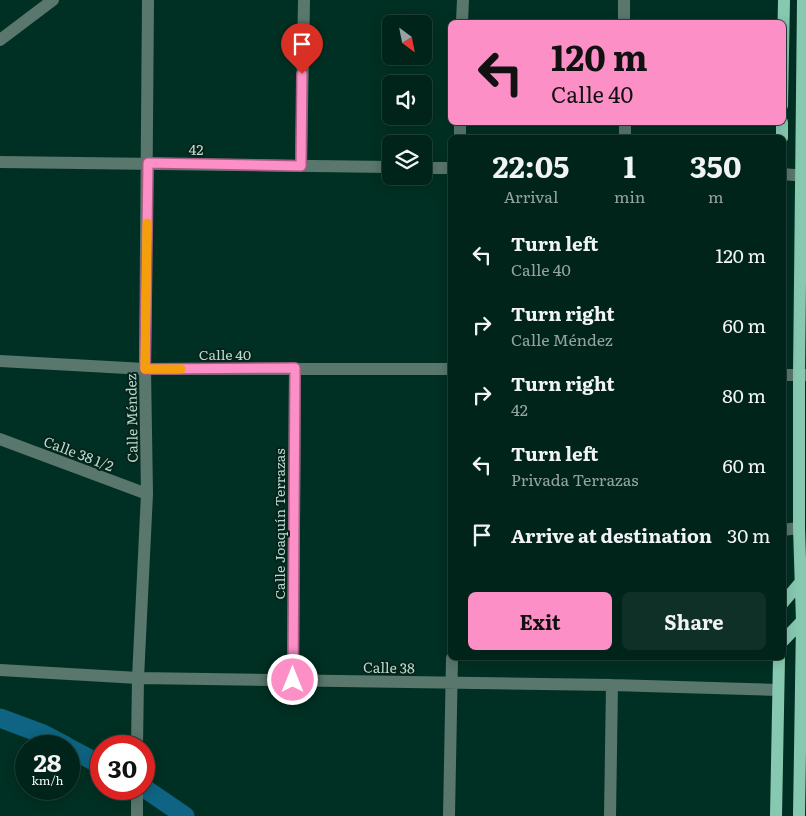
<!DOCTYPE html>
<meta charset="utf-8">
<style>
body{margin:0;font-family:Literata,serif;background:#0e3027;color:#f1f3f6;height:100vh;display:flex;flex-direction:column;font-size:19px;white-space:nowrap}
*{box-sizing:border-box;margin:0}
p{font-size:16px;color:#95a4a2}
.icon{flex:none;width:28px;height:28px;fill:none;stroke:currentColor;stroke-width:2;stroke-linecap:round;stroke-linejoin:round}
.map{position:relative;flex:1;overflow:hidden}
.sheet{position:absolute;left:448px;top:135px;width:338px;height:525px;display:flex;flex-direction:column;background:#00241a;border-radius:8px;box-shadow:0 2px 12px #0003,0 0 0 1px #224139}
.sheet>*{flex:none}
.guide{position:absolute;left:448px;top:20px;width:338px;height:105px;border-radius:8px;box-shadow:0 2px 12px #0003,0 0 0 1px #224139;background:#fb8fc6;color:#111;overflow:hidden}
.needle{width:32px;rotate:148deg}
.controls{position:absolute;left:382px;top:15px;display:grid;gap:10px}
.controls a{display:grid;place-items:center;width:50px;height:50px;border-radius:8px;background:#00241a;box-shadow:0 2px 12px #0003,0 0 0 1px #224139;font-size:25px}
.speed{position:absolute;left:15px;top:735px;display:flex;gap:10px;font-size:25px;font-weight:700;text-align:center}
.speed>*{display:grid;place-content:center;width:65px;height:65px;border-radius:50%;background:#00241a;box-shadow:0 2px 12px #0003,0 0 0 1px #224139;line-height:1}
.speed small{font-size:12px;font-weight:400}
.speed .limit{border:8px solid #d22;background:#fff;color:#111}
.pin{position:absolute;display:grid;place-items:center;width:42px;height:42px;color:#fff;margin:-51px -21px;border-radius:50% 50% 50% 0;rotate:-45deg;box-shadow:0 0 5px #0007}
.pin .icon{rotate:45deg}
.me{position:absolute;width:55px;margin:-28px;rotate:0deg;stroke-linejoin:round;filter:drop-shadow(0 0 4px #0008)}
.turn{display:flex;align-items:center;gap:18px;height:105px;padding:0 20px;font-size:22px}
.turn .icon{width:65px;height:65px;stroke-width:2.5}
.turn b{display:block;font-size:35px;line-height:42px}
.eta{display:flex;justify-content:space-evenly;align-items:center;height:85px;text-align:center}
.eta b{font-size:30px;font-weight:700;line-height:35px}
.primary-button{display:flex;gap:10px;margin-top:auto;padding:10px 20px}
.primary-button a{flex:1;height:58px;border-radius:8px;background:#fb8fc6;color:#111;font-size:20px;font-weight:700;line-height:58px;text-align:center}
.primary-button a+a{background:#0e3027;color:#f1f3f6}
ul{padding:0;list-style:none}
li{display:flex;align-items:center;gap:15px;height:70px;padding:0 20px}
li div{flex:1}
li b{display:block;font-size:19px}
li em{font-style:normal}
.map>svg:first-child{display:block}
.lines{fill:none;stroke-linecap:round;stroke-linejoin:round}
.canal{stroke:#0e6482;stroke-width:19}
.minor{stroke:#59776c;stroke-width:12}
.major{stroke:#87c8b0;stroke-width:12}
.route-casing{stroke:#a35d81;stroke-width:12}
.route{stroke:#fb8fc6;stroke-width:9}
.slow{stroke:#f59e0b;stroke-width:9}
.labels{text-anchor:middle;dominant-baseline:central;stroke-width:4;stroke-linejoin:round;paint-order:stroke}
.street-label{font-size:14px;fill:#b5dccc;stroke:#08231b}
</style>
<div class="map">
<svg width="806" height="816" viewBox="0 0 806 816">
<rect width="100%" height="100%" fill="#003023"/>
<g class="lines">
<path class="canal" d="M0,718L43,734L66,746
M69,748L101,765
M147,790L185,816"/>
<path class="minor" d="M624,0V22
M462,22L463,0
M0,40L53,0
M625,122V138
M460,138V122
M0,162L391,167
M301,165L304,0
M424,168H450
M782,174L806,176
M0,361L145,369H450
M782,375H806
M0,439L147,494
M782,530L799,528
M0,670L138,678L612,685L778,690
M293,680L295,369
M137,746L138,678L147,494L145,369L148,0
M137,816V789
M449,816L452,658
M610,816L612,685"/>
<path class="major" d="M782,106L784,0
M782,138V122
M782,604L803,579
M782,642L805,618
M776,816L779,658
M799,816L802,622L799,528V375L803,0"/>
</g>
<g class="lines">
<defs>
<path id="route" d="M293,680L295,368L145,369L148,163L301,166L302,74"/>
</defs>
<use href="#route" class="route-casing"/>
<use href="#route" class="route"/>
<path class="slow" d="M147,223L145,369H181"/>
</g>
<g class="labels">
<g class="street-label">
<text transform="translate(196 149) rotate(1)">42</text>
<text x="225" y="354">Calle 40</text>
<text transform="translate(131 418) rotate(-91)">Calle Méndez</text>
<text transform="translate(79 453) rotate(21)">Calle 38 1/2</text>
<text transform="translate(279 524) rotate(-90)">Calle Joaquín Terrazas</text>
<text transform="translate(389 667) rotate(1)">Calle 38</text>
</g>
</g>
</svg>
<div class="controls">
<a><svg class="needle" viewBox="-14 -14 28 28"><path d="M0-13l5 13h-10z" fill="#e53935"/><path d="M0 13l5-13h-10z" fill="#95a4a2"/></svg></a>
<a><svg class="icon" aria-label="sound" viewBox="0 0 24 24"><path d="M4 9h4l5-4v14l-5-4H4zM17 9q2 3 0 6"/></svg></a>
<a><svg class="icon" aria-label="layers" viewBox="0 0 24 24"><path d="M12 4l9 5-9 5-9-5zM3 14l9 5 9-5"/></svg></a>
</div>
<div class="speed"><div>28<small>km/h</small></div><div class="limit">30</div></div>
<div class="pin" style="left:302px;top:74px;background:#d93025"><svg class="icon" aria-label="arrive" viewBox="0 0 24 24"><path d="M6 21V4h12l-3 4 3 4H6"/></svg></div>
<svg class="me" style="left:293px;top:680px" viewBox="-20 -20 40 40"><circle r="17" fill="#fb8fc6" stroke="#fff" stroke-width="3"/><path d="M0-11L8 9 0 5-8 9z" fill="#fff"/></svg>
<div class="guide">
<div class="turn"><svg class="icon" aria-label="left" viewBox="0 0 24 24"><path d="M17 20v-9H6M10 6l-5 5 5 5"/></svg><div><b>120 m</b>Calle 40</div></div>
</div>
<section class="sheet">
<div class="eta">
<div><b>22:05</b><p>Arrival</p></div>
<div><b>1</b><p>min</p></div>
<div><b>350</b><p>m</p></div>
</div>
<ul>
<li><svg class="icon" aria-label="left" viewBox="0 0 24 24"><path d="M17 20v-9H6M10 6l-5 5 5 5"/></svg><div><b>Turn left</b><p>Calle 40</p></div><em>120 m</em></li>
<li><svg class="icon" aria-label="right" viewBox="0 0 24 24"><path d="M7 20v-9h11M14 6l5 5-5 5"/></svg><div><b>Turn right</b><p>Calle Méndez</p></div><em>60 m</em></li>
<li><svg class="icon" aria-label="right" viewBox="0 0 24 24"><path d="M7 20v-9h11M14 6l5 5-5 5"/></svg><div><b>Turn right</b><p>42</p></div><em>80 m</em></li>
<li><svg class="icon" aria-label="left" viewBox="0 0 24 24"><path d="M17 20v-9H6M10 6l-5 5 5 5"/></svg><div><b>Turn left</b><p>Privada Terrazas</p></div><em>60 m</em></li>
<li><svg class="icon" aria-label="arrive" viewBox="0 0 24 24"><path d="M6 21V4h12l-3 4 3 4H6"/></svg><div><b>Arrive at destination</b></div><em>30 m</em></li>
</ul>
<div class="primary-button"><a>Exit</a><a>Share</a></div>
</section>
</div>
